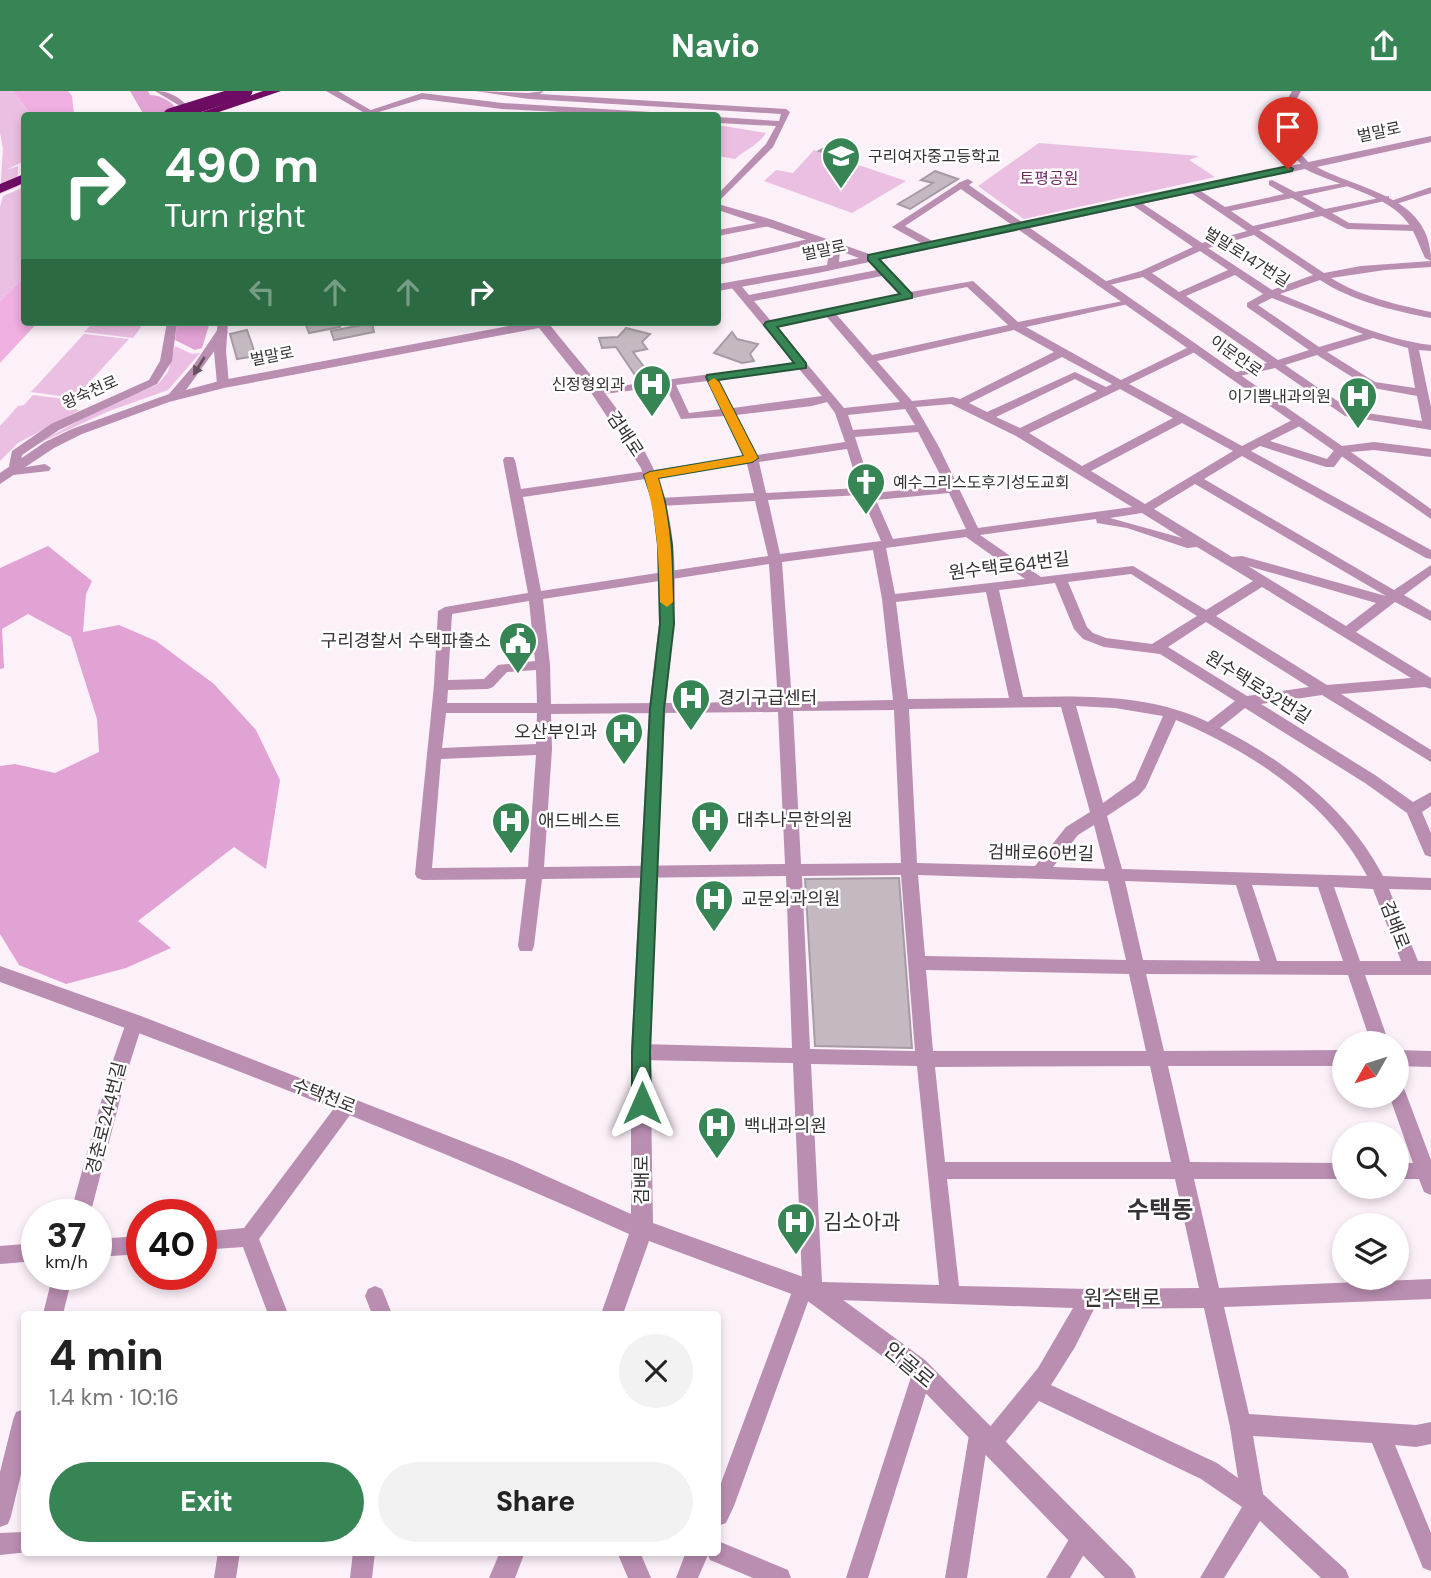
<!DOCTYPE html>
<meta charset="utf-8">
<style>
body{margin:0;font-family:"DM Sans","Noto Sans KR",sans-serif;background:#f2f2f2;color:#222;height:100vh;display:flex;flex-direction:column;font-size:26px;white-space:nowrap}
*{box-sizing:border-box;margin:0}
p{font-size:23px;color:#767676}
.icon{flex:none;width:38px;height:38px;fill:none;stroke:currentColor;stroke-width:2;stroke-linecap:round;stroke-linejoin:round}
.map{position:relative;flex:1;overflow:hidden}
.side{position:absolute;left:21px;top:1220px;width:700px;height:245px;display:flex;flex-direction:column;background:#fff;border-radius:7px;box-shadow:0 4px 10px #0003}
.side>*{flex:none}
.top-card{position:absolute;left:21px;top:21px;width:700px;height:214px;border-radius:7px;box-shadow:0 4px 10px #0003;background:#378555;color:#fff;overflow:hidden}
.needle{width:46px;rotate:231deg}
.controls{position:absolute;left:1332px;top:940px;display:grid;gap:14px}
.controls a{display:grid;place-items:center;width:77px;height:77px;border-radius:50%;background:#fff;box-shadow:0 4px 10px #0003;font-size:35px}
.speed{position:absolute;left:21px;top:1108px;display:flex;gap:14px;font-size:35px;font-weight:700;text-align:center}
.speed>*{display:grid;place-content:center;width:91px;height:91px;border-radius:50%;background:#fff;box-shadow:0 4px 10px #0003;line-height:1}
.speed small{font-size:18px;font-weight:400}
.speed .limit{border:10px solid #d22;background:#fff;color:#111}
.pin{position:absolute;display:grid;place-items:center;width:60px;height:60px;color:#fff;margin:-72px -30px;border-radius:50% 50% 50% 0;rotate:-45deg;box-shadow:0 0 7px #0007}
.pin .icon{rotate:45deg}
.me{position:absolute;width:77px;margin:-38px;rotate:0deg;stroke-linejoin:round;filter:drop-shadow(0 0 5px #0008)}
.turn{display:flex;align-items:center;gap:24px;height:147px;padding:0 28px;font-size:32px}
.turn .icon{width:91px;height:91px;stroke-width:2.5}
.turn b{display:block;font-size:49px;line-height:60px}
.lanes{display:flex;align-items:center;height:66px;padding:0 28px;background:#0003;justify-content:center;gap:35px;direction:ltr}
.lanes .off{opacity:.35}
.round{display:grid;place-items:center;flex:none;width:74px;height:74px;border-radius:37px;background:#f2f2f2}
.overview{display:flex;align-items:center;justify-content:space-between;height:119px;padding:0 28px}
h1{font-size:42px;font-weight:800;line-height:52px}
.action{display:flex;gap:14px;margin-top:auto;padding:14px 28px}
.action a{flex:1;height:80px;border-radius:42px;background:#378555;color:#fff;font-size:28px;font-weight:800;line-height:80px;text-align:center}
.action a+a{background:#f2f2f2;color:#222}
header{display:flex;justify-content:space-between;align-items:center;height:91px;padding:0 28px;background:#378555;color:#fff;font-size:32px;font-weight:800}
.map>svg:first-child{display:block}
.green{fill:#eabfe1}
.forest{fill:#e1a3d4}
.water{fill:#efafe1}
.building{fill:#c4b8c1;stroke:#a69ba4;stroke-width:2}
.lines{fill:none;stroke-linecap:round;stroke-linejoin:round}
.minor{fill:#ba8eb1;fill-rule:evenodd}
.tertiary{fill:#ba8eb1;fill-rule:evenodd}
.motorway{fill:#6e0b62;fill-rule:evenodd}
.motorway-bridge{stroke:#6e0b62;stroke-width:13}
.oneway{fill:#645260}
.route{fill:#378555;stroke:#245637;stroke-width:2}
.slow{fill:#f59e0b}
.labels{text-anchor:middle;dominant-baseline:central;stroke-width:5;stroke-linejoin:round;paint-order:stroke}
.far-street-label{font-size:16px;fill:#363235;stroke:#fff}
.far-poi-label{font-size:16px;fill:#363235;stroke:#fff;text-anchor:start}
.far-park-label{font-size:16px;fill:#702865;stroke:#fff}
.street-label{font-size:18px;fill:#363235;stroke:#fff}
.poi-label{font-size:18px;fill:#363235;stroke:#fff;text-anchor:start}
.near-poi-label{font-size:21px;fill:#363235;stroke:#fff;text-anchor:start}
.near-street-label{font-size:21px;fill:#363235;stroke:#fff}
.near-quarter-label{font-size:24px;font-weight:bold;fill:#363235;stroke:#fff}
</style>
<header><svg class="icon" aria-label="back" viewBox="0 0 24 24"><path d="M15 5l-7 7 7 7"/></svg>Navio<svg class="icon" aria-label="share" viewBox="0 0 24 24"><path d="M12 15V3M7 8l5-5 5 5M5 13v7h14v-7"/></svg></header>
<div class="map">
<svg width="1431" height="1487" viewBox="0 0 1431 1487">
<rect width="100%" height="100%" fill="#fcf0f9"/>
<path class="green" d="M0,0H13L31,24H24V70L6,79L18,75L17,96L0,103L3,58L0,42Z
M718,34L766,42C756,56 747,57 735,68L718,65Z
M1039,52L1199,65L1189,69L1215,86L1024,128L978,95Z
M814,59L906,90L852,122L764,90L776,79L793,82Z
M24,96V186L0,210V116L3,105Z
M94,231L137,232L141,236L133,247L84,241Z
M84,243L129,248L75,307L31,301Z
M175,255L192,263L200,262L168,299L109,320L31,356L102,317L158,293L168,281Z
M33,304L64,308L78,320L18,352L0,370V335L18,315L24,314Z"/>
<path class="forest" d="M130,0H148L150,4C163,4 175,13 181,24H144Z
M177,231H210L202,257L195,259L175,249Z
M48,455L92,490L86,503L83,541L119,534L156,550L214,593L256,639L280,689L266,778L234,756L138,830L171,857L126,877L66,893L19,874L0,843V675L15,673L55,682L99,661L97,628L71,546L28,523L2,538L4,577L0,578V477Z"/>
<path class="water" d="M13,0H68L72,5L74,24H31Z
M24,186V231H38L0,272V210Z"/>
<path class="building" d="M839,48L853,53L834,65L819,60Z
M935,80L958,88L910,118L898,113L933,92L921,89Z
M305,231H339L340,236L309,242Z
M372,232L374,241L334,249L331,240Z
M626,237L650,243L642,251L647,258L633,261L650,284L637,287L616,256L602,257L599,247L618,246Z
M247,239L256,265L237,268L230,243Z
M732,241L737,248L758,253L750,263L754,270L742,272L714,262Z
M899,787L912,957L815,955L805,788Z"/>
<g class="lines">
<path class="minor" d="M155,0C173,0 185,10 195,24H187L180,15Z
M475,0L528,2L544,0L540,3L786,18L790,21L773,56L718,111V103L766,53L776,35L718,32V26L779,30L781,23L529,8Z
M1292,0H1301L1293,15L1292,44L1298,49L1297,59L1311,74L1306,77L1289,62L1288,50L1282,45L1284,15Z
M422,2L502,12L651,21L655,24H615L502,18L422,8L369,24L365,21Z
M1272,89L1295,101L1348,91V95L1302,105L1325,118L1389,105V109L1332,122L1349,132L1416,134L1421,137L1416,140L1347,138L1322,125L1259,139L1324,182L1361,175L1431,170V176L1385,179L1331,187C1359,205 1398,214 1431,221V227C1394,220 1352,210 1320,189L1280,203C1329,222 1379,248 1431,254V260L1419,259L1431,316V339L1345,325L1275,277L1231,287V283L1267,272L1143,186L1101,196L1096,193L1141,180L1193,156L1131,113V109H1137L1202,152L1247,140L1190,101V97H1196L1225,116L1284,103L1269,94V90ZM1292,107L1315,120L1253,135L1231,120ZM1254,144L1313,184L1272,199L1208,157ZM1200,160L1228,179L1179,201L1152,182ZM1235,184L1263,203L1247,212V216L1309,259L1278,269L1186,205ZM1272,207L1363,243L1319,256L1258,214ZM1373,247L1408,257L1415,297L1375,291L1327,261ZM1317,264L1368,296L1417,305L1422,330L1352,320L1285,274Z
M959,92L967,94L905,135L936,152V156H928L892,136Z
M1431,96V102L1393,114L1388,111Z
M772,129L777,132L775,134L718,145V139Z
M817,146L822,149L821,151L718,174V168Z
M878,171L910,201L973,190L1018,231L1128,209V213L1026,236L1121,289L1191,255H1199V259L1129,293L1242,355L1294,328H1302V334L1270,350L1327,368L1336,357H1344L1346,360L1334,376H1326L1260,355L1251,360L1431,459V468L1426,467L1242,365L1204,388L1394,499L1431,474V484L1404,504L1431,520V530L1395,511L1356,541L1431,587V598L1425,596L1341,603L1431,659V671L1322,604L1261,613L1375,684L1413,711L1431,701V715L1422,721L1431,742V766L1425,764L1407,722L1365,692L1245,617L1220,637C1287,671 1348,718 1383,785L1431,787V799L1389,798L1418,870H1431V884H1365L1389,952H1371L1348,884L1146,883L1164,960L1344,959V975H1168L1190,1071L1344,1072V1088H1194L1219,1197L1431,1188V1208L1224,1216L1249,1323L1416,1334L1431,1331V1353L1416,1356L1395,1354L1431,1442V1480L1423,1477L1372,1352L1253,1345L1263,1403L1346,1479L1349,1487H1321L1260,1430L1224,1487H1200L1242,1416L1201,1388L1039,1310L998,1360L986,1361L967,1487H945L971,1332L979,1329L987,1332L989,1337L1038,1277L1073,1217L809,1208L734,1415L726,1432L718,1435V1400L793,1198L796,1191L802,1189L793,972L641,969L635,966L632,961L635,956L641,953L792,957L786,785L542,788L534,855L532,860H520L518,855L526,788L423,789L417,787L415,783L434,594L438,520L445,516L528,502L503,369L505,366H513L515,369L521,398L745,366L725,325L681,328L665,295L597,304L591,301L597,298L794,272L731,196V192H739L749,204L877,179L873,174ZM882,185L900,203L771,230L754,210ZM967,196L1008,234L872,264L836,223ZM826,225L900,311L844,317L776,236ZM1014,239L1054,261L960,308L953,306L912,310L877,270ZM1062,266L1112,293L1106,296L1075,281L987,321L969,312ZM799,278L822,305L733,317L718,288ZM1075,288L1097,300L1020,337L996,326ZM707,290L722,318L689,322L676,294ZM1120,298L1173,327L1082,375L1029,342ZM827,311L835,322L845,351L757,364L736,324L812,315ZM951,313L1016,345L1132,416L978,437L939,356L916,316ZM905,318L915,334L853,339L848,324ZM1182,332L1233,360L1145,413L1091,380ZM918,341L946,395L873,402L855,346ZM847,358L859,397L766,402L759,371ZM747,373L754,402L659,407L653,411L659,415L755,410L768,465L541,500L523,406ZM1195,393L1386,505L1242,465L1232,466L1154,418ZM949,402L966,438L893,448L876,409ZM861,404L881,450L780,463L768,409ZM1142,422L1182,447L1110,427ZM1096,428L1097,432L1127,437L1187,457L1197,456L1253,490L1206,519L1133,475L1041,486L980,444ZM966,446L1025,488L895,503L886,457ZM873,459L882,508L893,609L792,611L782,471ZM769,473L778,611L551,613L550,574L543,508ZM1248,475L1376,512L1346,535ZM1131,483L1197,525L1152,553L1106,547L1093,542L1087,536L1068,491ZM1055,492L1074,538L1083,548L1104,556L1160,563L1235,610L1208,631C1149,603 1087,605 1023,606L999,499ZM1262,496L1411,587L1327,594L1216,525ZM986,501L1009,607L908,608L896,511ZM529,510L535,570L498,574L484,588L448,589L452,523ZM1206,531L1309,596L1247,605L1168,556ZM536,579L537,612H447L448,599L488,598L493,596L507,581ZM1076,615L1115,617L1163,625L1135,689L1103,712ZM1061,616L1090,721L1066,736L1035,775L917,772L909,618ZM894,619L901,772L801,773L793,620ZM778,621L785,773L544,776L552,658L551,623ZM446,622H537L536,653L442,657ZM1176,629C1250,660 1329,711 1367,785L1122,778L1107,725L1139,704L1146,696ZM536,664L528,776L432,777L441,668ZM1094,734L1105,778L1053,776L1078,744ZM901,784L915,960L810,958L802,785ZM918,784L1108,790L1126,869L925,865ZM1125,790L1236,794L1260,870L1143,869ZM1252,794L1318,796L1343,870H1277ZM1334,796L1373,798L1401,870H1360ZM926,879L1129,883L1146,960H933ZM811,973L917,975L939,1194L822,1191ZM1150,975L1171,1071H945L935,976ZM947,1088H1175L1199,1197L1088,1198L959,1195ZM1204,1217L1230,1336L1238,1387L1217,1372L1051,1294L1075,1256L1094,1218Z
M167,231H177L172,270L157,293L59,339L22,364L20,377L45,373L51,377L49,380L4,385V379L12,378L9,375L12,360L51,333L149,289L160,270Z
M218,231H228L226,260L229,293L223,296L217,293L214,260Z
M134,924L140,926L143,931L128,978L90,1124H70L110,978L128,926Z
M1396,959L1431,960V976L1396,975Z
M1396,992L1402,994L1405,1000L1431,1069V1104L1424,1101L1419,1088H1396V1072H1413L1389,1004H1396Z
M347,1006L353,1008L356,1014L353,1020L259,1148L288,1223H268L243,1156L201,1159V1141L244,1137L341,1008Z
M142,1145V1163L96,1166V1148Z
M37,1152V1170L0,1173V1155Z
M53,1183H73L63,1223H43Z
M375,1195L382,1198L392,1223H372L365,1205L368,1198Z
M922,1273L929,1276L932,1283L868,1487H846L912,1283L915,1276Z
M24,1318V1371L11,1425L8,1433L0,1436V1381L13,1329L16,1321Z
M1083,1435L1091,1438L1094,1446L1070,1487H1046L1075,1438Z
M24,1441V1461H29L0,1464V1442Z
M718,1450L788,1479L791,1487H753L710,1469L708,1464L698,1487H676L686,1461H718Z
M218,1461H240L236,1487H214Z
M353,1461H375L372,1487H350Z
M617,1461H640L651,1487H628Z"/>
<path class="tertiary" d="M326,0H338L379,24H368Z
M1431,45V51L1317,76C1361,100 1431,105 1431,170L1425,167C1420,156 1415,142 1408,132C1389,104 1335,94 1305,78L1030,137L1342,355L1374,351L1431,358V366L1374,359L1351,361L1431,418V428L1019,139L818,182L718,200V193L827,174L829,162L813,151L718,119V113L770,128L872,164L1012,134L958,96V92L968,88L973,91L969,94L1023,132ZM840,160L859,167L839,171Z
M530,231H555L550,234C589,283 650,349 665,409C686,487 667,568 664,646C660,751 652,857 651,963C651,1019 652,1076 653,1132L820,1192L925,1269L1132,1478L1136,1487H1105L909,1285L805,1208L649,1150L623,1223H601L629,1143C423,1050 213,968 0,891V875L141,925L354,1008L515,1071L631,1123V961L649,618L659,533L658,454L652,411L641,377L592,303L539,237L224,297L169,311L82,343L54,357L0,393V382L45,351L72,338L169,303L193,275L218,238L228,241L186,299L223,289Z
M500,1461H525L515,1487H489Z"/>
<path class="motorway" d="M263,0H281L210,24H193Z
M24,83V92L0,102V93Z"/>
<path class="motorway-bridge" d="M170,24L246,0"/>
</g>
<defs><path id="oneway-solid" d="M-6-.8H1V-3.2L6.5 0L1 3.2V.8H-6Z" transform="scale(1.75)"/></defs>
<use class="oneway" href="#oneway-solid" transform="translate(199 275) rotate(122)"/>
<path class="route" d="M1288,75L1293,78L1292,80L879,168L912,203V207L777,236L806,272V277L718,289L758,367L752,371L658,387L665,411L672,454L674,533L664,618L650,961L651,1012L648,1017L642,1020L635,1017L632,1012V961L650,618L660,533L658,454L653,411L644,384L650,381L744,365L706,286L707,284L794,272L764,234L766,231L900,203L868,169V164Z"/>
<path class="slow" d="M714,287L719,291L758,367L752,371L658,387C671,428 672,469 673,511L667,516L660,511C659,468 657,426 644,384L650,381L744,365L708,291Z"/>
<defs>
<symbol id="school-pin" viewBox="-11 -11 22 30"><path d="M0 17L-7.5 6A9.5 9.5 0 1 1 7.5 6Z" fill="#378555" stroke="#fff"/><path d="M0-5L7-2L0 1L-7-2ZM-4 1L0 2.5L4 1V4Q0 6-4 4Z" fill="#fff"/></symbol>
<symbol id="hospital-pin" viewBox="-11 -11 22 30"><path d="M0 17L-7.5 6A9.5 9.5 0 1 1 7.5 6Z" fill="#378555" stroke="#fff"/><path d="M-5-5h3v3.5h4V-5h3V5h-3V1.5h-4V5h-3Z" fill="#fff"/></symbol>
<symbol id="church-pin" viewBox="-11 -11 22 30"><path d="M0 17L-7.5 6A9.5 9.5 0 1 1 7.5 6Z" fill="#378555" stroke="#fff"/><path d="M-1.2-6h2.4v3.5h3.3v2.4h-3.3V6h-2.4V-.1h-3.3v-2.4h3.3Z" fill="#fff"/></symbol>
<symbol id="civic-pin" viewBox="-11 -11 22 30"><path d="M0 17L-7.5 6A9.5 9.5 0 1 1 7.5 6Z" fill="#378555" stroke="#fff"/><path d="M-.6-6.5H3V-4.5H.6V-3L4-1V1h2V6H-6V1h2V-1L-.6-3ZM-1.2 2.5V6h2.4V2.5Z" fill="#fff"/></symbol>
</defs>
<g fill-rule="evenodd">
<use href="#school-pin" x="819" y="43" width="44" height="60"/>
<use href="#hospital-pin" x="630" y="271" width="44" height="60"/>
<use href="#hospital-pin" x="1336" y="283" width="44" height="60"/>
<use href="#church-pin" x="844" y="369" width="44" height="60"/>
<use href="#civic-pin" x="496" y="528" width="44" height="60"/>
<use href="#hospital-pin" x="669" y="585" width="44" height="60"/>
<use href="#hospital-pin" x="602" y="619" width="44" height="60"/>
<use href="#hospital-pin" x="688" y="707" width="44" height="60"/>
<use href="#hospital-pin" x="489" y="708" width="44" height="60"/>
<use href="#hospital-pin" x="692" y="786" width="44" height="60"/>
<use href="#hospital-pin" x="695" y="1013" width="44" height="60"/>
<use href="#hospital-pin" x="774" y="1109" width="44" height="60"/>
</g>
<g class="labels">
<g class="far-street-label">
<text transform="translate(1379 41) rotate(-12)">벌말로</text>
<text transform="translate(824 159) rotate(-12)">벌말로</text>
<text transform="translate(1247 166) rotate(32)">벌말로147번길</text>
<text transform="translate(272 265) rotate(-11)">벌말로</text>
<text transform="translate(1236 265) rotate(35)">이문안로</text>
<text transform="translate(90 301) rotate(-24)">왕숙천로</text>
</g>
<g class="far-poi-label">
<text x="868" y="65">구리여자중고등학교</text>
<text x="625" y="293" text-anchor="end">신정형외과</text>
<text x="1331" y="305" text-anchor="end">이기쁨내과의원</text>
<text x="893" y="391">예수그리스도후기성도교회</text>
</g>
<g class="far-park-label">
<text x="1049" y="87">토평공원</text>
</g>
<g class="street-label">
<text transform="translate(625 343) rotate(56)">검배로</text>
<text transform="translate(1009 475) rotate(-7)">원수택로64번길</text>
<text transform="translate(1258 596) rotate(32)">원수택로32번길</text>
<text transform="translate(1041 762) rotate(1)">검배로60번길</text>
<text transform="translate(1395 834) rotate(69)">검배로</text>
<text transform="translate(324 1005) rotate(21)">수택천로</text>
<text transform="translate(106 1027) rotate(-76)">경춘로244번길</text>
<text transform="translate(642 1089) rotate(-90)">검배로</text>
</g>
<g class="poi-label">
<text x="491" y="550" text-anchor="end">구리경찰서 수택파출소</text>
<text x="718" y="607">경기구급센터</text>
<text x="597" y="641" text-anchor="end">오산부인과</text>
<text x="737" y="729">대추나무한의원</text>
<text x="538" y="730">애드베스트</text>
<text x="741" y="808">교문외과의원</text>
<text x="744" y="1035">백내과의원</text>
</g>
<g class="near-poi-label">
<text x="823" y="1131">김소아과</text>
</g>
<g class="near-street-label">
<text x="1122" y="1207">원수택로</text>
<text transform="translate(909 1274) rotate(40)">안골로</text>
</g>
<g class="near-quarter-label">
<text x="1160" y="1118">수택동</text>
</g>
</g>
</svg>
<div class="controls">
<a><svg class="needle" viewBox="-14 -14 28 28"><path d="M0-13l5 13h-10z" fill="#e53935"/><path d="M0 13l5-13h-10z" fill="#767676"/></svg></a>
<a><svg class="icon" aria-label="search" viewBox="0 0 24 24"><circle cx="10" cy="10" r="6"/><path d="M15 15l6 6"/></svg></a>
<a><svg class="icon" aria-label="layers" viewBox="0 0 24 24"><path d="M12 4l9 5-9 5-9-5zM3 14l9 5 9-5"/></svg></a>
</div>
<div class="speed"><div>37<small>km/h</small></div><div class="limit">40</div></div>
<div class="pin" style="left:1288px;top:78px;background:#d93025"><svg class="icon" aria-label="arrive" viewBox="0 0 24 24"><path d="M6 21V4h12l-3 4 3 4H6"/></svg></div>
<svg class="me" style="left:642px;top:1012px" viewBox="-20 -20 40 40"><path d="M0-17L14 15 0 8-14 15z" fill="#378555" stroke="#fff" stroke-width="4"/></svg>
<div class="top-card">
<div class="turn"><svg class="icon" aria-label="right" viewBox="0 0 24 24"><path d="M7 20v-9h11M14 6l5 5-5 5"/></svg><div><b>490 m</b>Turn right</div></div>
<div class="lanes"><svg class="icon off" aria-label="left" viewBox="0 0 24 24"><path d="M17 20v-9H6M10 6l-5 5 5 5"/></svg><svg class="icon off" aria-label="ahead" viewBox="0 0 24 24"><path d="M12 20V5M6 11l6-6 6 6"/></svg><svg class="icon off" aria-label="ahead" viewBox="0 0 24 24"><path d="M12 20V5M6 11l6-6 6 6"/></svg><svg class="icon" aria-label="right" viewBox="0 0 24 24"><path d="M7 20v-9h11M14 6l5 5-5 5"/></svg></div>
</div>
<section class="side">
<div class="overview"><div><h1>4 min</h1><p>1.4 km · 10:16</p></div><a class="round"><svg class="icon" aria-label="close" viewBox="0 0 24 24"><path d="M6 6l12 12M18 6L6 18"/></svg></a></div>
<div class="action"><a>Exit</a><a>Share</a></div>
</section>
</div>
